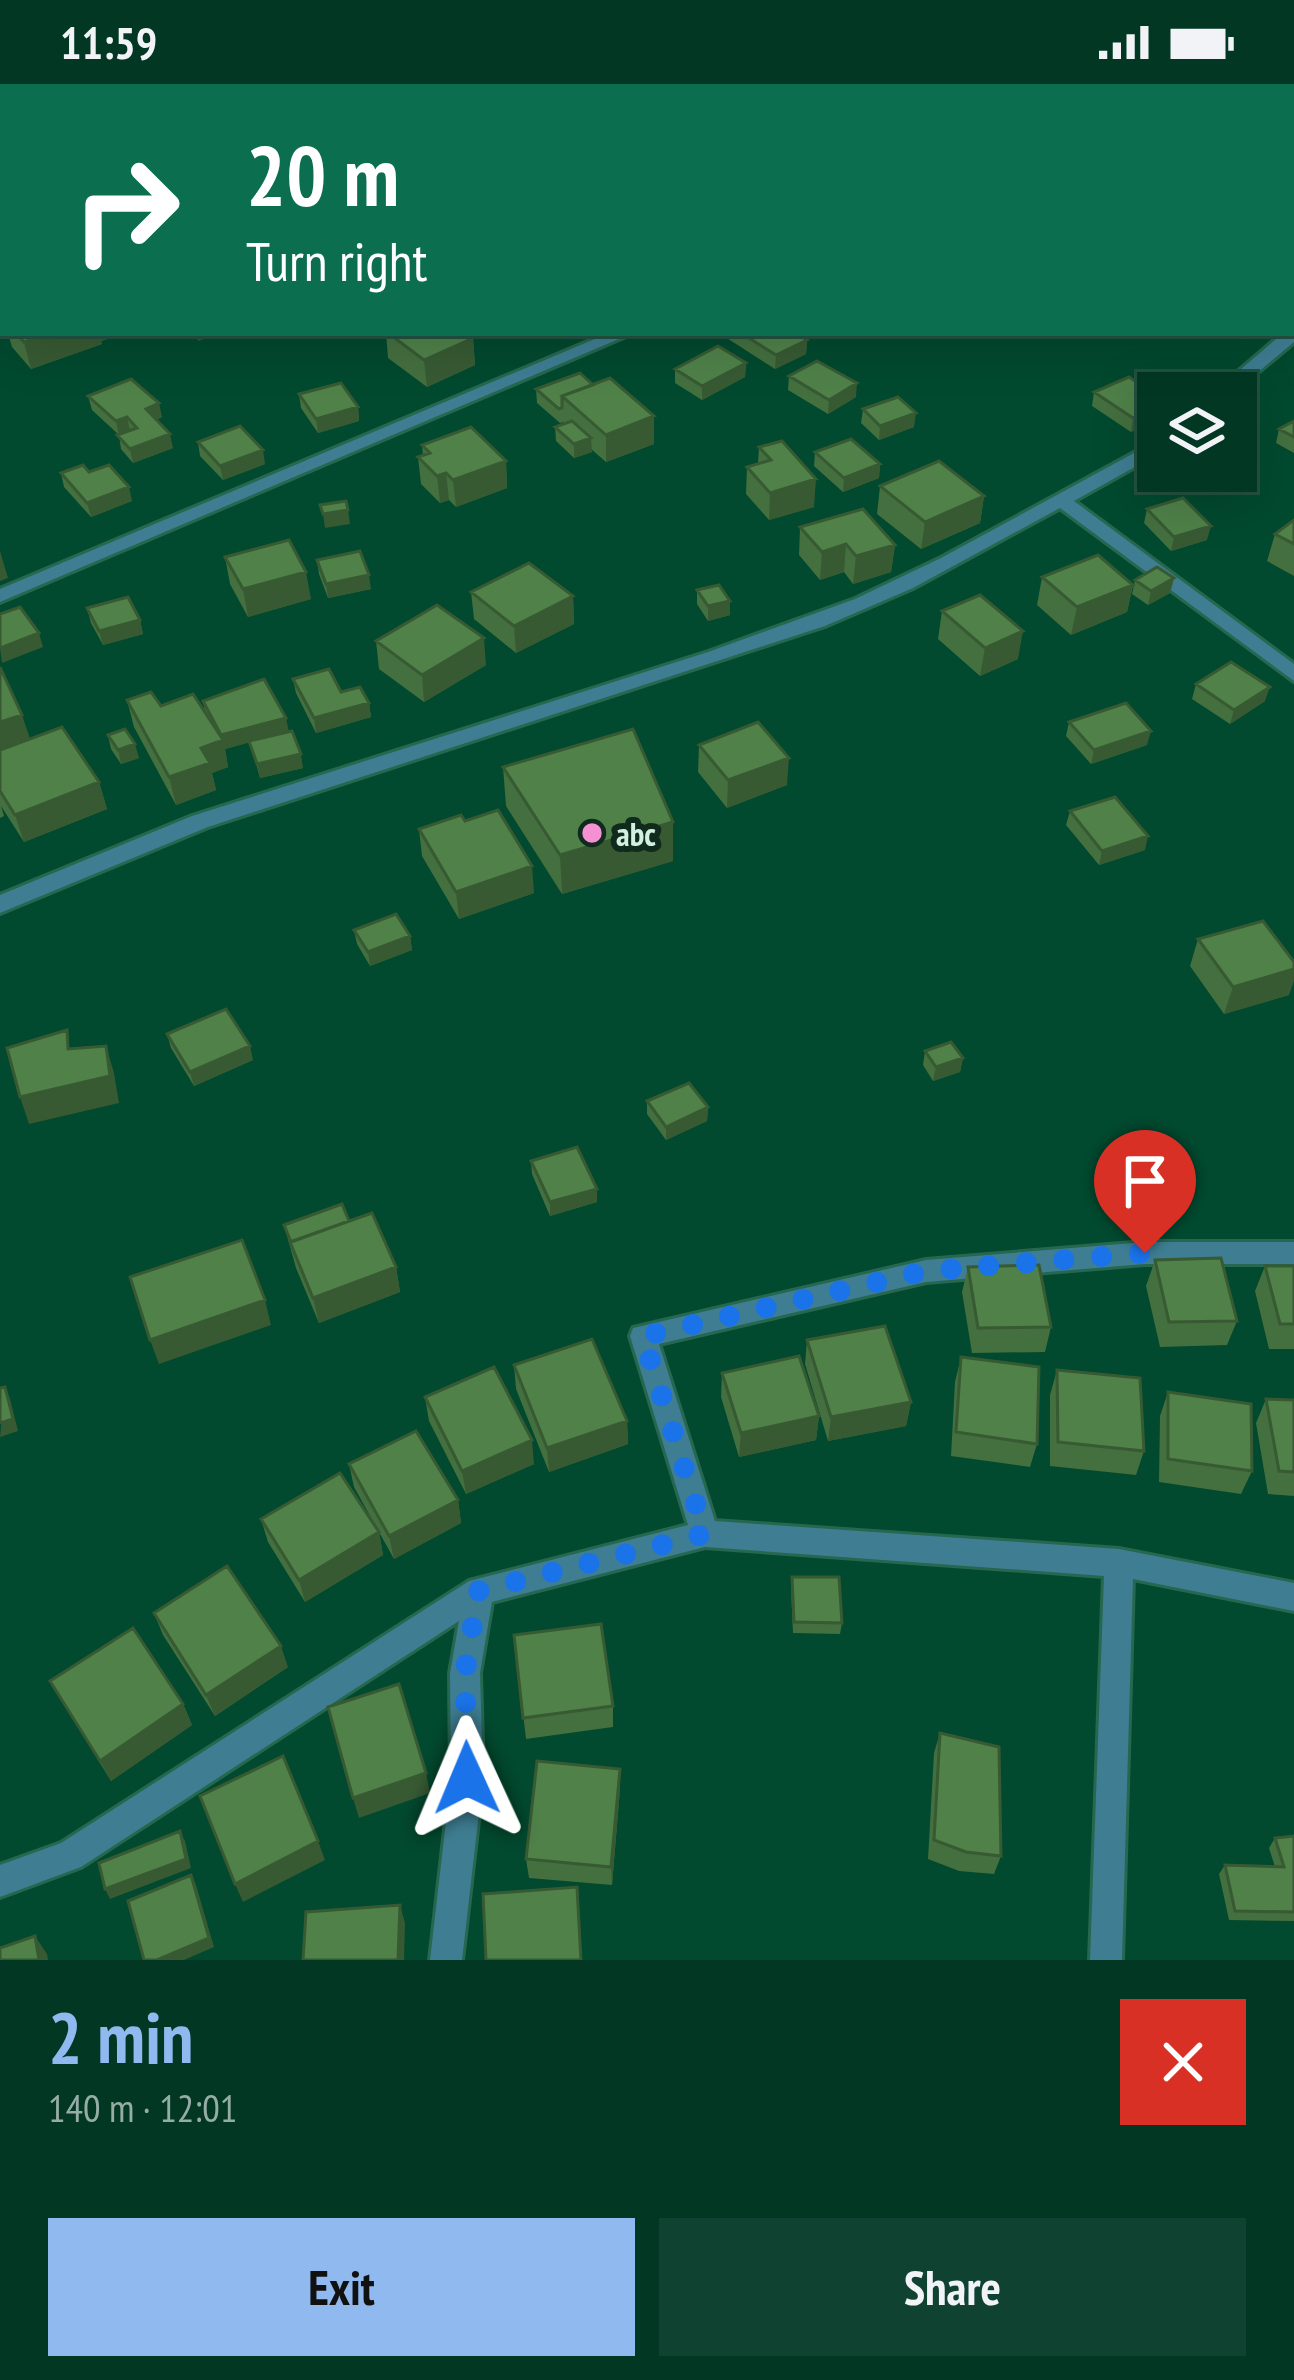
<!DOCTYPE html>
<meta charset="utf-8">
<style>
body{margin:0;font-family:"PT Sans Narrow",sans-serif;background:#0f4230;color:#f1f3f6;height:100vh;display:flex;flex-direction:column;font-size:45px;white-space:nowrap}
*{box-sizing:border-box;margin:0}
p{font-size:39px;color:#96aca6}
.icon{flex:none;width:66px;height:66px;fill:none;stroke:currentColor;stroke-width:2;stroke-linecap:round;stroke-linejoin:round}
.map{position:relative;height:1876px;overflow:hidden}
.drawer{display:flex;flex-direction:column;background:#013723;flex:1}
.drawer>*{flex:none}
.banner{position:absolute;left:0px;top:0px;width:1296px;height:252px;box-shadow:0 12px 48px #0002,0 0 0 3px #235141;background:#0b6e4f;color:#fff;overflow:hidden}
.fabs{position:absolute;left:1137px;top:288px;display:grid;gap:24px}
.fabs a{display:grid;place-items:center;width:120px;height:120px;border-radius:0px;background:#013723;box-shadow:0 12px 48px #0002,0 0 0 3px #235141;font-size:60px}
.pin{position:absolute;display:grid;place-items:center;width:102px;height:102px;color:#fff;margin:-123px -51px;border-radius:50% 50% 50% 0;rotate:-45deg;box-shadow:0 0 12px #0007}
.pin .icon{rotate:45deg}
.me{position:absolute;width:132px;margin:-66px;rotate:359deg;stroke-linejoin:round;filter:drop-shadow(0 0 9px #0008)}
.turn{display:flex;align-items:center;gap:42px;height:252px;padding:0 48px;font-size:54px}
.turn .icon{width:156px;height:156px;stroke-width:2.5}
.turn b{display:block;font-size:84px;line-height:102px}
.round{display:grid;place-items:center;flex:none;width:126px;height:126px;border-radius:0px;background:#0f4230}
.head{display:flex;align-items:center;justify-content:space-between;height:204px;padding:0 48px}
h1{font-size:72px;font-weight:800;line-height:90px;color:#90b9f0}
.cta{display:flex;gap:24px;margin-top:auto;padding:24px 48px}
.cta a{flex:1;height:138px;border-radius:0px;background:#90b9f0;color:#111;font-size:48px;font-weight:800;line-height:138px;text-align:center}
.cta a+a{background:#0f4230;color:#f1f3f6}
.status{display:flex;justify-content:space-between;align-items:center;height:84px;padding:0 60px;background:#013723;direction:ltr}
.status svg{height:33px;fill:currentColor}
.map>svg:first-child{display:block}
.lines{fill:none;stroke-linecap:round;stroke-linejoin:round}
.minor-casing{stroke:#26674f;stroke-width:6}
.minor{fill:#3e7d92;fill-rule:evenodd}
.wall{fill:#446f3f}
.shaded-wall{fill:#375a33}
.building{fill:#4f8149;stroke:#375a33;stroke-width:3}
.route{stroke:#1a73e8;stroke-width:21;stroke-dasharray:0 37.8}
.poi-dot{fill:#f591d2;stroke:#102a1e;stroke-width:4.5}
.labels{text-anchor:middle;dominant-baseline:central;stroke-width:12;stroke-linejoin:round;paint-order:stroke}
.poi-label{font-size:33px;font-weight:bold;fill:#d1f0df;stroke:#102a1e;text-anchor:start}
</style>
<div class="status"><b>11:59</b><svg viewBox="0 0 49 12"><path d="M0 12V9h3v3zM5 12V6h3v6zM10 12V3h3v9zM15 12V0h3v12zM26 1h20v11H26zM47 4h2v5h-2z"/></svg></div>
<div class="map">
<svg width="1294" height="1876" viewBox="0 0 1294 1876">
<rect width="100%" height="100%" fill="#01492f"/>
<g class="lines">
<defs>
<path id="minor" d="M325,0H342L345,3H328Z
M3,180V190L0,191V181Z
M1294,244V258L1233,309H1213L1283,249H1293Z
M609,249H633L0,518V505Z
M1158,356V370L1074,417L1294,580V597L1060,424L913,504L825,542L208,743L0,829V811L192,732L708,568L855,515L941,474Z
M1145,1158H1294V1180H1145L926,1198L659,1260L715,1437L1119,1465L1294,1499V1527L1133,1495L1122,1876H1090L1104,1492L705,1463L492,1518L480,1589L483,1694L462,1876H430L451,1694L450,1589L459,1537L81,1783L0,1813V1781L61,1759L469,1497L688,1441L630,1252L633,1244L926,1176Z"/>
</defs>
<use href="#minor" class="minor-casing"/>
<use href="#minor" class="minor"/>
</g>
<path class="wall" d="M8,249H125L101,257L102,260L31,285L12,263Z
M386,249H466L473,254L475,281L427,303L388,274Z
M719,249H796L807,256L806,270L775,285Z
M746,279L745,293L702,316L675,299V285Z
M580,289L654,360L606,378L591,365L592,368L574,374L556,357L555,343L564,340L563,338L560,339L537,319L536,305Z
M789,292L856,313L828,330L788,306Z
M1094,308L1158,312V335L1131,348L1092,322Z
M299,310L358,323L359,337L318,349L301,324Z
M88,312L162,333L156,336L173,364L133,379L121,365L119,351L92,326Z
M863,325L914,343L879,356L861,339Z
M1294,337V369L1276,359L1279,345Z
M198,358L265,380L223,396L200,372Z
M422,361L506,377L507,404L456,423L449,416L440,419L421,400L418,373L423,371Z
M759,363L814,423L769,436L746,410L747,383L758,379Z
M815,368L880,380L879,394L843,408L814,382Z
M89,388L132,417L91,433L64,403L61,389Z
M880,402L984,412L980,439L921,465L877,430Z
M1147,425L1207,456L1171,467L1144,439Z
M1294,436V492L1267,477L1275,450Z
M800,443L895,461L891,488L853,500L844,488L820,496L799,471Z
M225,473L311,515L248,533L230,500Z
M317,476L371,505L328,514L319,490Z
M1042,493L1133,501L1127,528L1071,551L1037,521Z
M1174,494L1170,509L1148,521L1132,510L1135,496Z
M697,506L730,531L708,537L697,520Z
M471,508L573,512L574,540L516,569L474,535Z
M87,524L140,536L143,550L103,561L91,539Z
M942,527L1018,575L980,592L938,555Z
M376,557L486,581L424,618L379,585Z
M0,583L30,655L99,698L107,725L24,758L1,722L4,732L0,734Z
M293,595L341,608L369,619L371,633L316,649L296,609Z
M1196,600L1265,617L1230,640L1192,615Z
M127,616L205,628L203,617L288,648L303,684L260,694L250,658L225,665L228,683L212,689L216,706L176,721L134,643Z
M1069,638L1147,661L1091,680L1066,652Z
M108,651L139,674L121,680L111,665Z
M699,661L787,701L727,724L698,688Z
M503,683L673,777L562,810L506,722Z
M1070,727L1145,766L1099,781L1066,741Z
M465,737L534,809L459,835L422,772L419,745Z
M354,846L410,852L412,866L370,882L357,860Z
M1198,855L1289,911L1224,930L1190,882Z
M167,950L253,976L194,1002L171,964Z
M925,967L963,974L960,988L933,997L923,981Z
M647,1017L708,1023L707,1037L666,1056L647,1030Z
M531,1077L597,1105V1118L550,1132L532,1090Z
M349,1137L396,1183L400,1208L319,1239L296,1184L284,1141Z
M1155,1176L1237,1237L1227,1261L1160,1263L1146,1202Z
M1265,1182H1294V1265H1269L1255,1207Z
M968,1183L1051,1243L1045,1268L972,1269L962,1208Z
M807,1256L911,1318L906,1342L828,1357L805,1280Z
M961,1273L1037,1360L1030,1383L951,1372L955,1298Z
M514,1281L627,1337L628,1360L549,1388L516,1305Z
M1057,1286L1144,1367L1136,1391L1050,1382V1311Z
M722,1289L819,1332L816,1356L739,1373L721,1313Z
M1168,1308L1252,1387L1241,1410L1159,1398L1160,1332Z
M425,1313L534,1380L466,1410L429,1337Z
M1266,1315L1294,1316V1412L1268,1410L1256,1339Z
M349,1380L458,1416L461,1439L394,1475L354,1403Z
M261,1435L379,1448L383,1471L305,1518L268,1458Z
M792,1493L842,1539L840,1550L793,1549L791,1505Z
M154,1529L288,1583L215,1632L163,1551Z
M514,1551L613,1622V1643L526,1655Z
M50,1597L183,1620L192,1641L111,1697Z
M940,1649L1001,1772L994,1790L959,1787L928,1775L934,1669Z
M620,1685V1705L612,1801L529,1794L526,1775Z
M1294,1752V1837L1229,1836L1219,1790L1225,1781L1275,1783L1269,1764L1275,1754Z"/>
<path class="shaded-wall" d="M0,0H26V3H3V16L0,17Z
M3,69V97L1,98L0,70Z
M50,249H125L101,257L102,260L31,285L24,258Z
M196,249H219L198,257Z
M473,254L475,281L427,303L424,276Z
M807,256L806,270L775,285L776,271Z
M746,279L745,293L702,316V302Z
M857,299L856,313L828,330L829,316Z
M159,319L162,333L149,339L146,325Z
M1158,322V335L1131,348L1133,334Z
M358,323L359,337L318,349L316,335Z
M916,329L914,343L879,356L880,342Z
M654,332V360L606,378V351Z
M127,333L130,347L119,351L116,337Z
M170,350L173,364L133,379L130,365Z
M591,354L592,368L574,374V360Z
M263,366L265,380L223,396L220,382Z
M506,377L507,404L456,423L453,396Z
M880,380L879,394L843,408L844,394Z
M446,389L449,416L440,419L437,392Z
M816,395L814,423L769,436L770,409Z
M129,403L132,417L91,433L87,419Z
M984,412L980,439L921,465L925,438Z
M348,426L350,440L325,444L323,430Z
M1211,442L1207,456L1171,467L1174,453Z
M846,460L844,488L820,496L822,468Z
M895,461L891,488L853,500L856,472Z
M0,467L8,494L0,497Z
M306,488L311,515L248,533L243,505Z
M369,491L371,505L328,514L326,500Z
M1174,494L1170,509L1148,521L1151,507Z
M1133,501L1127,528L1071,551L1077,523Z
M573,512L574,540L516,569L514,542Z
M730,517V531L708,537V522Z
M140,536L143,550L103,561L99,547Z
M1023,547L1018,575L980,592L985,564Z
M39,549L43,563L2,579L0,564Z
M484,554L486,581L424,618L422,591Z
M1270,603L1265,617L1230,640L1234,626Z
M369,619L371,633L316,649L314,634Z
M22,631L31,658L0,668V638Z
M286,634L289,648L225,665L228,683L212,689L216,706L176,721L169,693L201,664L221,651Z
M1151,647L1147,661L1091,680L1094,666Z
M135,660L139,674L121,680L118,666Z
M301,670L303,684L260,694L257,680Z
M789,674L787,701L727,724L728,696Z
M99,698L107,725L24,758L15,731Z
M673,738V777L562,810L560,771Z
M1148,752L1145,766L1099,781L1102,767Z
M532,782L534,809L459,835L456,808Z
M410,852L412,866L370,882L368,868Z
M1294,885V897L1289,911L1224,930L1233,903Z
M106,962L114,989L119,1019L29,1040L20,1013Z
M250,962L253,976L194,1002L190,988Z
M963,974L960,988L933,997L936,983Z
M708,1023L707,1037L666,1056V1043Z
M597,1105V1118L550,1132V1118Z
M396,1183L400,1208L319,1239L313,1214Z
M265,1216L271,1241L159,1280L150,1256Z
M5,1303L10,1315L18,1347L0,1353Z
M911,1318L906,1342L828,1357L831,1333Z
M819,1332L816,1356L739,1373L741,1349Z
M627,1337L628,1360L549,1388L547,1364Z
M532,1356L534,1380L466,1410L462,1387Z
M458,1416L461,1439L394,1475L389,1452Z
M379,1448L383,1471L305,1518L299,1496Z
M281,1562L288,1583L215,1632L206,1611Z
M183,1620L192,1641L111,1697L100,1677Z
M620,1685V1705L612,1801L611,1783Z
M426,1689L430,1709L359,1734L353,1714Z
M180,1747L185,1757L191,1784L110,1815L105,1805Z
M318,1757L325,1776L243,1818L235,1800Z
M191,1791L196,1801L214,1863L184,1876H157Z
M400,1821L405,1839L404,1876H398Z
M35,1852L47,1870L48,1876H39Z"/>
<path class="building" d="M750,0H768V3H750Z
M822,0H905L900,3H829Z
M3,42V69L0,70V43Z
M16,249H50L24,258Z
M388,249H466L473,254L424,276Z
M741,249H796L807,256L776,271Z
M718,262L746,279L702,302L675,285Z
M817,277L857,299L829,316L789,292Z
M580,289L593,301L562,312V324L559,325L536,305Z
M1129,293L1158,312V322L1133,334L1094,308Z
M610,294L654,332L606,351L562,312Z
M131,295L159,319L146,325L170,350L130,365L117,351L137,344L127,333L116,337L88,312Z
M341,299L358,323L316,335L299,310Z
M898,313L916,329L880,342L863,325Z
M572,337L591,354L574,360L555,343Z
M1294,337V353L1279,345Z
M240,342L263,366L220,382L198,358Z
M471,343L506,377L453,396L446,389L437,392L418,373L430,369L422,361Z
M851,355L880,380L844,394L815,368Z
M782,357L816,395L770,409L747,383L771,376L759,363Z
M939,377L984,412L925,438L880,402Z
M83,381L89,388L109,381L129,403L87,419L61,389Z
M1183,414L1211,442L1174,453L1147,425Z
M346,417L348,426L323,430L320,421Z
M863,425L895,461L856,472L846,460L822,468L800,443Z
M1294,436V460L1275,450Z
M289,456L306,488L243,505L225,473Z
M360,467L369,491L326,500L317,476Z
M1098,471L1133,501L1077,523L1042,493Z
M529,479L573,512L514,542L471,508Z
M1157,483L1174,494L1151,507L1135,496Z
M719,501L730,517L708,522L697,506Z
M980,511L1023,547L985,564L942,527Z
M128,513L140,536L99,547L87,524Z
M437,521L484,554L422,591L376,557Z
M20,523L39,549L0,564V530Z
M1231,578L1270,603L1234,626L1196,600Z
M0,583L22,631L0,638Z
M329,585L341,608L360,603L369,619L314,634L293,595Z
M264,595L286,634L221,651L203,617Z
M151,608L161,622L193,610L223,656L201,664L210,679L169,693L127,616Z
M1126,619L1151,647L1094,666L1069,638Z
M758,638L789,674L728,696L699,661Z
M62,643L99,698L15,731L0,707V666Z
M125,645L135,660L118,666L108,651Z
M633,645L673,738L560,771L503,683Z
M292,647L301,670L257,680L249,657Z
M1115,713L1148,752L1102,767L1070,727Z
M498,726L532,782L456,808L419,745L461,731L465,737Z
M396,830L410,852L368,868L354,846Z
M1263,837L1294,878V885L1233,903L1198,855Z
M226,925L250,962L190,988L167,950Z
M67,946L68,965L106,962L110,992L20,1013L7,964Z
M951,958L963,974L936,983L925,967Z
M689,999L708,1023L666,1043L647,1017Z
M577,1063L597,1105L550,1118L531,1077Z
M342,1120L349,1137L291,1158L284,1141Z
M372,1129L396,1183L313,1214L290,1158Z
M242,1156L265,1216L150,1256L130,1193Z
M1221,1174L1237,1237L1169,1238L1155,1176Z
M1039,1181L1051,1243L978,1244L968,1183Z
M1265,1182H1294V1240H1280Z
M885,1242L911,1318L831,1333L807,1256Z
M592,1255L627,1337L547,1364L514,1281Z
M799,1272L819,1332L741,1349L722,1289Z
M961,1273L1039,1283L1037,1360L956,1348Z
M494,1283L532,1356L462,1387L425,1313Z
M1057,1286L1140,1294L1144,1367L1058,1358Z
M5,1303L13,1335L0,1339V1304Z
M1168,1308L1251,1320L1252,1387L1168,1375Z
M1266,1315L1294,1316V1388L1279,1387Z
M416,1347L458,1416L389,1452L349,1380Z
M340,1389L379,1448L299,1496L261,1435Z
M227,1482L281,1562L206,1611L154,1529Z
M792,1493H839L842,1539L794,1538Z
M601,1540L613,1622L523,1634L514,1551Z
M133,1544L183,1620L100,1677L50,1597Z
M399,1600L426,1689L353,1714L328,1623Z
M940,1649L999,1663L1001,1772L966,1768L934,1756Z
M283,1672L318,1757L235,1800L200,1712Z
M537,1677L620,1685L611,1783L526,1775Z
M180,1747L186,1775L105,1805L99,1779Z
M1294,1752V1828L1235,1827L1225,1781L1284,1783L1275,1754Z
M191,1791L209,1854L157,1876H144L128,1817Z
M577,1803L581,1876H486L483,1810Z
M400,1821L398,1876H303L306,1828Z
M35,1852L39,1876H0V1864Z"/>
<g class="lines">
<path class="route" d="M467,1694L465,1589L478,1507L705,1450L643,1252L926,1187L1145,1169"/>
</g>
<circle class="poi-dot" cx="592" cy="749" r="12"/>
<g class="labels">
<g class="poi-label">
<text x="616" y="749">abc</text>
</g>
</g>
</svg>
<div class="fabs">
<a><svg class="icon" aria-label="layers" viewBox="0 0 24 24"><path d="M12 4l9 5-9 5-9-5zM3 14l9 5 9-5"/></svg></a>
</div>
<div class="pin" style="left:1145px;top:1169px;background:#d93025"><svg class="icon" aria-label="arrive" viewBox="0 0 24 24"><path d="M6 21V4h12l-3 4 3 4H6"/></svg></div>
<svg class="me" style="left:467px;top:1694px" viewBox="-20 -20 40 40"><path d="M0-17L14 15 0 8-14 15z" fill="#1a73e8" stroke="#fff" stroke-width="4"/></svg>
<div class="banner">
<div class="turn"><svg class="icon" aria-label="right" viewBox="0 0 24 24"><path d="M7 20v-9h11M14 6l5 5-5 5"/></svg><div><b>20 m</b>Turn right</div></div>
</div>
</div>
<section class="drawer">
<div class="head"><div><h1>2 min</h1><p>140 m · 12:01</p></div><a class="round" style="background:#d93025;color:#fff"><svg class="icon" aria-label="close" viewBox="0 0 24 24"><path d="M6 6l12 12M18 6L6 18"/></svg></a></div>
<div class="cta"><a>Exit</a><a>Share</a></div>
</section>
